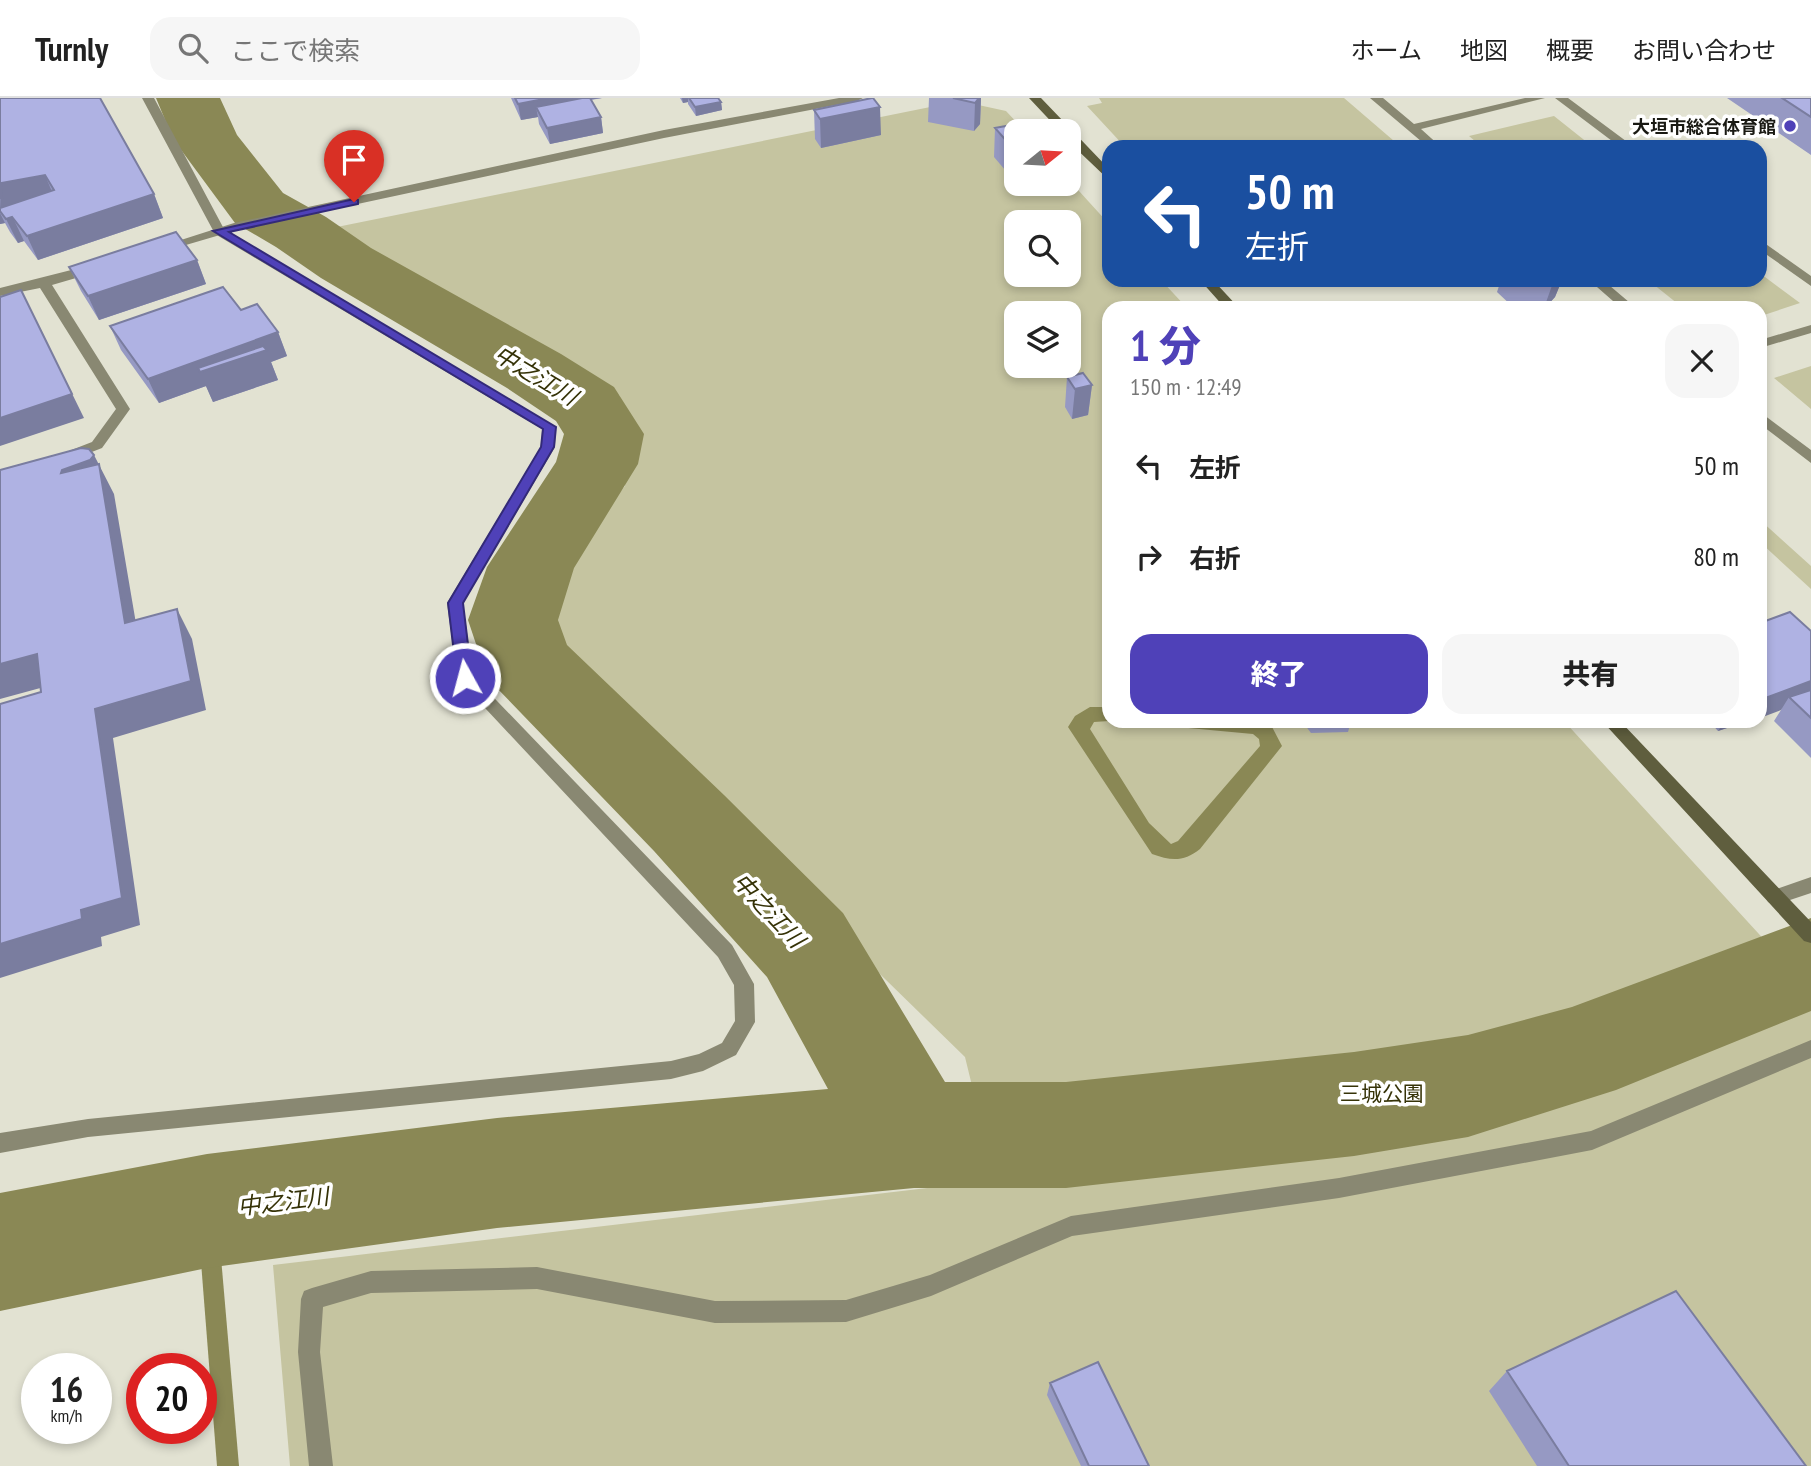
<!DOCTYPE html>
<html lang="ja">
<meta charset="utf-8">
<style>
body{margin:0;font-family:"PT Sans Narrow","Noto Sans JP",sans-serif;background:#f6f6f6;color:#222;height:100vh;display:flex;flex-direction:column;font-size:26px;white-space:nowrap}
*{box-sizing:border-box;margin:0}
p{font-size:23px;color:#767676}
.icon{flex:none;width:38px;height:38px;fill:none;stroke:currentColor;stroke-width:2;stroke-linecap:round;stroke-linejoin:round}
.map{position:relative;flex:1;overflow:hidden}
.details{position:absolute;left:1102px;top:203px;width:665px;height:427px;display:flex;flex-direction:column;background:#fff;border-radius:21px;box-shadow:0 4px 10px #0003}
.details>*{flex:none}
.top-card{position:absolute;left:1102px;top:42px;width:665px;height:147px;border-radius:21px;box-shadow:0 4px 10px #0003;background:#1a4fa0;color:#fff;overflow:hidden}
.needle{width:46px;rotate:72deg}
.fabs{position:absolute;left:1004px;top:21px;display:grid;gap:14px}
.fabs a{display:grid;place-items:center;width:77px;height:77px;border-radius:14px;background:#fff;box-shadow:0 4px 10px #0003;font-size:35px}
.speed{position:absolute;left:21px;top:1255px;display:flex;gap:14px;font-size:35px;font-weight:700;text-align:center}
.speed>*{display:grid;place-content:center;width:91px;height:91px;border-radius:50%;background:#fff;box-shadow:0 4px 10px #0003;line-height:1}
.speed small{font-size:18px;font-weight:400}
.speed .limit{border:10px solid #d22;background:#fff;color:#111}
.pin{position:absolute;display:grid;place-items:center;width:60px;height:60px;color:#fff;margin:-72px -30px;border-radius:50% 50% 50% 0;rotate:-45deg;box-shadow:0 0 7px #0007}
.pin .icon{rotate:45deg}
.me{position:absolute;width:77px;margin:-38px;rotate:353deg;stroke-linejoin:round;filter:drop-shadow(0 0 5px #0008)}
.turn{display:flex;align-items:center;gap:24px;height:147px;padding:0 28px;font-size:32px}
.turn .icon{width:91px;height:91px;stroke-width:2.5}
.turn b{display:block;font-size:49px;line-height:60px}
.round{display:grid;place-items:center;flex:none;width:74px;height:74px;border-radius:21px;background:#f6f6f6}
.head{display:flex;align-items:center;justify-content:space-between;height:119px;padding:0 28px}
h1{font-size:42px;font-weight:800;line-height:52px;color:#4f41b8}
.primary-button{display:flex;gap:14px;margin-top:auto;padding:14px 28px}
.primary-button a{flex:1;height:80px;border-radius:21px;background:#4f41b8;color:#fff;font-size:28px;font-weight:800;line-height:80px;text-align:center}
.primary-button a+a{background:#f6f6f6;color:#222}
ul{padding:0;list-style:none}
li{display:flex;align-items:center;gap:21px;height:91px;padding:0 28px}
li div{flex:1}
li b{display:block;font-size:26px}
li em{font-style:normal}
header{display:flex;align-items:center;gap:42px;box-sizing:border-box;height:98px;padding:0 35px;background:#fff;border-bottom:2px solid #e0e0e0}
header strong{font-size:33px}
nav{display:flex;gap:38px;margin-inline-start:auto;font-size:24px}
.search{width:490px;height:63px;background:#f6f6f6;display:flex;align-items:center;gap:18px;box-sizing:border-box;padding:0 24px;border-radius:21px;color:#767676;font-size:26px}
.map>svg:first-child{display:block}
.green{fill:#c5c4a0;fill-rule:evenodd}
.water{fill:#8a8855}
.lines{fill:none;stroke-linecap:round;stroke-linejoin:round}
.stream{fill:#8a8855;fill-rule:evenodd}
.river{fill:#8a8855;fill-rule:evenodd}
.lane{fill:#898872;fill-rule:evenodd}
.street{fill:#898872;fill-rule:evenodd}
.secondary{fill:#5f5e3e;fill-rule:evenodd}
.wall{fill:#9699c3}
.shaded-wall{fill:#7a7d9f}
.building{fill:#afb2e3;stroke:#7a7d9f;stroke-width:2}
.route{fill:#4f41b8;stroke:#332a78;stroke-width:2}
.poi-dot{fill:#4f41b8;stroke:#fff;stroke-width:2.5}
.labels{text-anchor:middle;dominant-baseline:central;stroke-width:7;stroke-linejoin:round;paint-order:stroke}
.far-poi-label{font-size:18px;font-weight:bold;fill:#191913;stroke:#fff;text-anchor:end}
.park-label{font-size:21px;fill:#363308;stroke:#fff}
.water-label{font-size:23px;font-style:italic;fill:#353207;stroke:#fff}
</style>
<header>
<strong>Turnly</strong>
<div class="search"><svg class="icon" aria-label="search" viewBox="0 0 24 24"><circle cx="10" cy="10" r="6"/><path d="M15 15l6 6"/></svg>ここで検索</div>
<nav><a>ホーム</a><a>地図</a><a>概要</a><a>お問い合わせ</a></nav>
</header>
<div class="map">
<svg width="1811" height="1368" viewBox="0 0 1811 1368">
<rect width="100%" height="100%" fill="#e2e2d2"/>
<path class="green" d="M1099,0H1344L1401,49H1125L1087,8L1102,5Z
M960,3L1006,13L1025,33H1017V86H1069V82L1109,126L1110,182H1161L1187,210H1110V623H1564L1811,893V1368H290L273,1167L995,1082L965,959L559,563L557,473L625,388L620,298L322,132ZM1017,124H1069V177H1017ZM1017,215H1069V268H1017Z
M1554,18L1593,49H1482L1469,38Z
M1761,176L1800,205L1761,218L1760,210H1683L1648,182H1760Z
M1811,268V311L1774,280Z
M1760,422L1811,468V491L1761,445Z"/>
<path class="water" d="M1090,609H1109V623L1094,624L1090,631L1149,725L1171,746L1178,743L1260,648L1259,641L1253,636L1113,623L1258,625L1271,627L1282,648L1200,751C1184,764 1171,763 1152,756L1068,629L1075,618Z"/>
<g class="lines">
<path class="stream" d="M207,1104L214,1107L217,1113L239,1368H217L197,1113L200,1107Z"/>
<path class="river" d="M156,0H220L237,37L283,95L326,119L371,150L561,256L614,289L644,336L638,366L574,470L558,522L567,547L724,697L843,815L945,984H1066L1354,954L1468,937L1572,909L1811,820V913L1616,992L1468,1039L1354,1058L1066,1090H914L497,1130L207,1170L0,1213V1095L207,1056L497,1020L828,991L767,879L654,753L495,588L482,564L468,522L487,469L556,364L564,336L556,323L507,290L321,180L276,149L235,125L173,41Z"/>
<path class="lane" d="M142,0H154L224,131L556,329L555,349L463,505L473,578L732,847L754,886L755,924L736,957L703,973L671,981L88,1039L0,1055V1035L88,1021L671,963L699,956L722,945L735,923L734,887L718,859L457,580L447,505L541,349L542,331L215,136Z
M1370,0H1383L1414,26L1525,0H1545L1421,31L1441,49H1428Z
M1555,0H1568L1634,49H1620Z
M1760,142L1811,178V188L1760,152Z
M1589,182H1603L1636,210H1621Z
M1811,227V235L1760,250V242Z
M1760,314L1811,352V365L1760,326Z"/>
<path class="street" d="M839,0H863L857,3L664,40L237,132L162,154L156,150L234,125L664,32Z
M95,166L101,170L100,173L52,187L130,311L102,350L66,364L61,362L59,359L61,356L92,344L116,311L40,190L0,198V190Z
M1811,779V795L1775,807L1768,804L1766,799L1768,794Z
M1811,942V960L1592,1052L1339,1100L1072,1138L931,1198L846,1224L715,1225L537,1191L371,1195L323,1209L320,1254L333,1368H309L298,1254L301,1201L304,1193L312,1190L371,1173L537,1169L715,1203L846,1202L930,1177L1071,1118L1339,1080L1591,1033Z"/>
<path class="secondary" d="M1029,0H1041L1110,72V83L1069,44V33H1060Z
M1200,182H1213L1239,210H1225Z
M1602,623H1620L1811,824V845L1804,843Z"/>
</g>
<path class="wall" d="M0,0L154,96L163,120L38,162L24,143L18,145L10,134L5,125L0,126Z
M511,0H602L591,2L601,19L603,35L550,46L539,26L538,19L521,22Z
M680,0H718L721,4L722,12L696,18L688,6V4L683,5Z
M929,0H981L980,26L974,33L928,24Z
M1727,0H1811V57Z
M814,12L881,37L821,50L815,41Z
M995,30L1017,33V86L994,59Z
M1017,86H1039V89L1023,93Z
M197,162L206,186L99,222L81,193L69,169Z
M1307,182H1326L1325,185L1313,188Z
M1501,182H1562L1555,199L1545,210H1514L1497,194Z
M241,212L278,234L287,258L271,264L278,282L213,304L206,288L159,305L121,252L110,228Z
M1067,279L1092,287L1088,317L1072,321L1065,309Z
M1811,533V660L1774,623L1781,612Z
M1302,623H1351L1348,634L1311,635Z
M1709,623H1751L1731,630L1730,629L1718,633Z
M1507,1273L1806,1368H1537L1489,1293Z
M1050,1285L1149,1368H1081L1047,1297Z"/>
<path class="shaded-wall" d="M549,0H602L536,9L538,19L521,22L518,6Z
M682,0H688V4L683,5Z
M979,0H981L980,26L974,33L975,5Z
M721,4L722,12L696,18L695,9Z
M880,9L881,37L821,50L820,21Z
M601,19L603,35L550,46L547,30Z
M45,77L55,101L12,109L14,122L24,143L18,145L6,121L0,113L1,85Z
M1023,86H1039V89L1023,93Z
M154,96L163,120L38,162L27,138Z
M0,115L5,125L0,126Z
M197,162L206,186L99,222L88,198Z
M1315,182H1326L1325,185L1313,188Z
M1554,182H1562L1555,199L1545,210H1544Z
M33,216L84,320L0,348V320Z
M278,234L287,258L271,264L278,282L213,304L198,270L206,288L159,305L148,281Z
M1092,287L1088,317L1072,321L1075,291Z
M94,357L114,396L141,555L125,525L61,375L62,372Z
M177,511L192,541L206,612L113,640L140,827L101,839L102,848L0,880V846L81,812L95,611Z
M37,556L55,586L0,601V566Z
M1811,583V601L1789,599L1781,612L1760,620V602Z
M1727,623H1733L1730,629L1718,633L1724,624Z
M1736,623H1751L1731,630Z"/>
<path class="building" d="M0,0H100L154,96L27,138L12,119L6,121L0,113V110L54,92L45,77L1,85L2,100H0Z
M515,0H549L518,6Z
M582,0H590L601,19L547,30L536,9Z
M689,0H718L721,4L695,9Z
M872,0H873L880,9L820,21L814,12Z
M953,0H979L975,5Z
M1782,0H1811V19Z
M1011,27L1017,33V55L995,30Z
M176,134L197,162L88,198L69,169Z
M223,189L241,212L257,206L278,234L148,281L110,228Z
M21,192L72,296L0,320V199Z
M263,248L267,252L200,274L198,270Z
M1083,275L1092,287L1075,291L1067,279Z
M81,350L89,351L94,357L90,362L62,372L61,375L99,366L125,525L177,511L191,583L95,611L122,800L81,812L82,821L0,846V606L41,594L37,556L0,566V372Z
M1790,514L1811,533V583L1760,602V525Z
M1811,592V620L1789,599Z
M1311,623H1351V625L1314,627Z
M1676,1193L1806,1368H1569L1507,1273Z
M1098,1264L1149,1368H1089L1050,1285Z"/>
<path class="route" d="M354,101L358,102V106L229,134L556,329L554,349L463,505L472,580L465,586L457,580L448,505L541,349L543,331L213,133Z"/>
<circle class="poi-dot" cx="1790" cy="28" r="7"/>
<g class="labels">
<g class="far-poi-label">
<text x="1776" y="28">大垣市総合体育館</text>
</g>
<g class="park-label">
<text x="1382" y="995">三城公園</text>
</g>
<g class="water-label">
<text transform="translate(536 277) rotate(31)">中之江川</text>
<text transform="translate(769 812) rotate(47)">中之江川</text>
<text transform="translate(283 1103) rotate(-7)">中之江川</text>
</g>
</g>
</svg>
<div class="fabs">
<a><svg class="needle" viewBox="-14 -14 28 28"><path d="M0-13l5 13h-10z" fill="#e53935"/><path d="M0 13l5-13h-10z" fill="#767676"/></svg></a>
<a><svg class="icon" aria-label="search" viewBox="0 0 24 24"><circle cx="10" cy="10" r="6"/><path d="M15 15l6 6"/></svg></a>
<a><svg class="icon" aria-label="layers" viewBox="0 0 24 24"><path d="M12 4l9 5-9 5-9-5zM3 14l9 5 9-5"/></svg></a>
</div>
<div class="speed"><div>16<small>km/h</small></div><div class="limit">20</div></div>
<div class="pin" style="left:354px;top:104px;background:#d93025"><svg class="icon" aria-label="arrive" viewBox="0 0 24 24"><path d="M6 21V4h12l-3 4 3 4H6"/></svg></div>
<svg class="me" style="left:465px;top:580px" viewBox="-20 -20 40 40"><circle r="17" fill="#4f41b8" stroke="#fff" stroke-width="3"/><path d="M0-11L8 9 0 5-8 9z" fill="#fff"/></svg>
<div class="top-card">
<div class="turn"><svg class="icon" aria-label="left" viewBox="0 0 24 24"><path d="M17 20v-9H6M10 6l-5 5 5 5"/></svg><div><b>50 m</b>左折</div></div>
</div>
<section class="details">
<div class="head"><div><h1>1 分</h1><p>150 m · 12:49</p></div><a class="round"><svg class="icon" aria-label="close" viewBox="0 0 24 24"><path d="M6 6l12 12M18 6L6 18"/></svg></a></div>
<ul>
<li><svg class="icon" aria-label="left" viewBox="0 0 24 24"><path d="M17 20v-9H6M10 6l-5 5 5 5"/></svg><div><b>左折</b></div><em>50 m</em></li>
<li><svg class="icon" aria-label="right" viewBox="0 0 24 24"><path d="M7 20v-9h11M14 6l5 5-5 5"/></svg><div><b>右折</b></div><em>80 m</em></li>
</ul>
<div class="primary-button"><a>終了</a><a>共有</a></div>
</section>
</div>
